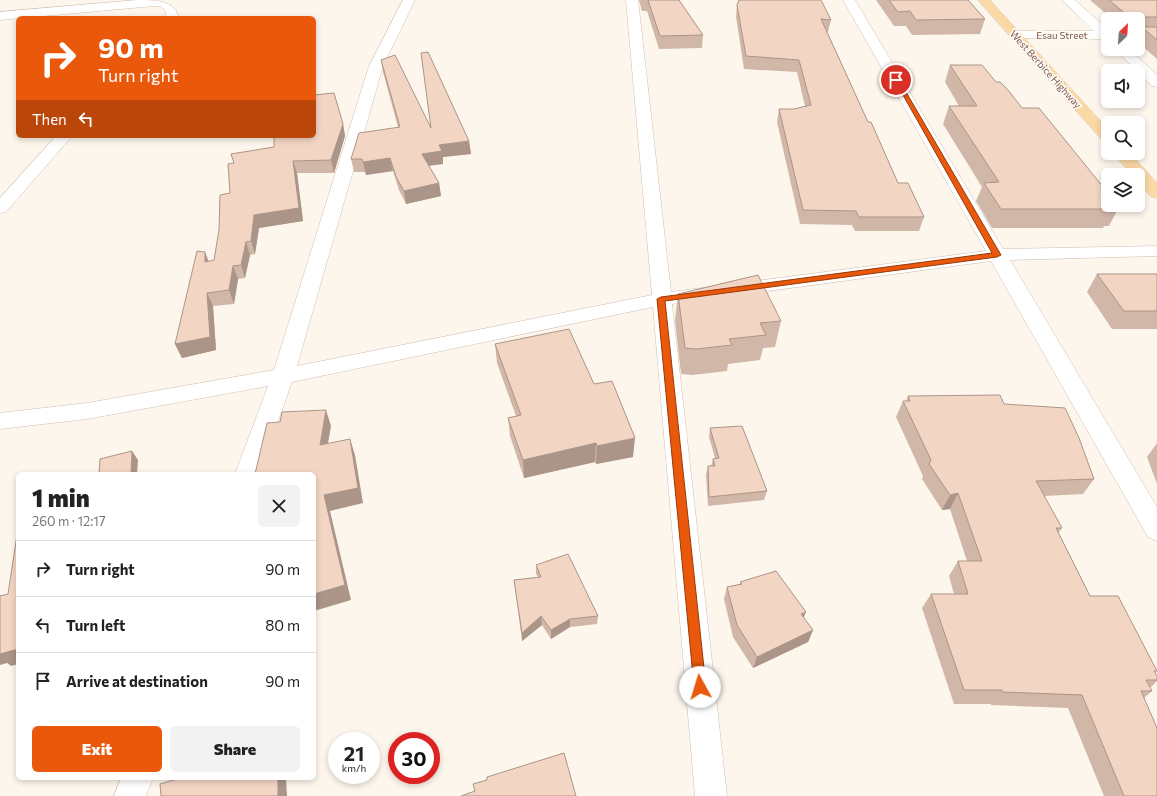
<!DOCTYPE html>
<meta charset="utf-8">
<style>
body{margin:0;font-family:Commissioner,sans-serif;background:#f2f2f2;color:#222;height:100vh;display:flex;flex-direction:column;font-size:15px;white-space:nowrap}
*{box-sizing:border-box;margin:0}
p{font-size:13px;color:#767676}
.icon{flex:none;width:22px;height:22px;fill:none;stroke:currentColor;stroke-width:2;stroke-linecap:round;stroke-linejoin:round}
.map{position:relative;flex:1;overflow:hidden}
.sheet{position:absolute;left:16px;top:472px;width:300px;height:308px;display:flex;flex-direction:column;background:#fff;border-radius:6px;box-shadow:0 2px 6px #0003}
.sheet>*{flex:none}
.banner{position:absolute;left:16px;top:16px;width:300px;height:122px;border-radius:6px;box-shadow:0 2px 6px #0003;background:#ea580c;color:#fff;overflow:hidden}
.needle{width:26px;rotate:25deg}
.buttons{position:absolute;left:1101px;top:12px;display:grid;gap:8px}
.buttons a{display:grid;place-items:center;width:44px;height:44px;border-radius:6px;background:#fff;box-shadow:0 2px 6px #0003;font-size:20px}
.speed{position:absolute;left:328px;top:732px;display:flex;gap:8px;font-size:20px;font-weight:700;text-align:center}
.speed>*{display:grid;place-content:center;width:52px;height:52px;border-radius:50%;background:#fff;box-shadow:0 2px 6px #0003;line-height:1}
.speed small{font-size:10px;font-weight:400}
.speed .limit{border:6px solid #d22;background:#fff;color:#111}
.pin{position:absolute;display:grid;place-items:center;width:34px;height:34px;color:#fff;margin:-17px;border:2px solid #fff;border-radius:50%;box-shadow:0 1px 4px #0007}
.me{position:absolute;width:44px;margin:-22px;rotate:354deg;stroke-linejoin:round;filter:drop-shadow(0 0 3px #0008)}
.turn{display:flex;align-items:center;gap:14px;height:84px;padding:0 16px;font-size:18px}
.turn .icon{width:52px;height:52px;stroke-width:2.5}
.turn b{display:block;font-size:28px;line-height:34px}
.then{display:flex;align-items:center;height:38px;padding:0 16px;background:#0003;gap:8px;font-size:15px}
.round{display:grid;place-items:center;flex:none;width:42px;height:42px;border-radius:6px;background:#f2f2f2}
.headline{display:flex;align-items:center;justify-content:space-between;height:68px;padding:0 16px}
h1{font-size:24px;font-weight:800;line-height:30px}
.primary-button{display:flex;gap:8px;margin-top:auto;padding:8px 16px}
.primary-button a{flex:1;height:46px;border-radius:6px;background:#ea580c;color:#fff;font-size:16px;font-weight:800;line-height:46px;text-align:center}
.primary-button a+a{background:#f2f2f2;color:#222}
ul{padding:0;list-style:none}
li{display:flex;align-items:center;gap:12px;height:56px;padding:0 16px;border-top:1px solid #e0e0e0}
li div{flex:1}
li b{display:block;font-size:15px}
li em{font-style:normal}
.map>svg:first-child{display:block}
.lines{fill:none;stroke-linecap:round;stroke-linejoin:round}
.minor-casing{stroke:#d1beb0;stroke-width:1}
.primary-casing{stroke:#dad1cd;stroke-width:1}
.minor{fill:#fff;fill-rule:evenodd}
.primary{fill:#fbd9a5;fill-rule:evenodd}
.wall{fill:#d1b7a8}
.shaded-wall{fill:#aa9588}
.building{fill:#f3d5c3;stroke:#aa9588}
.route{fill:#ea580c;stroke:#983908}
.labels{text-anchor:middle;dominant-baseline:central;stroke-width:3.5;stroke-linejoin:round;paint-order:stroke}
.far-street-label{font-size:10px;fill:#7a5c4d;stroke:#fffaf3}
</style>
<div class="map">
<svg width="1157" height="796" viewBox="0 0 1157 796">
<rect width="100%" height="100%" fill="#fdf6ec"/>
<g class="lines">
<defs>
<path id="minor" d="M137,0C153,0 175,0 178,16L177,18H164L166,15L165,10L160,6H154L0,20V12Z
M403,0H415L383,66L297,366L652,295L626,0H638L671,292L986,251L843,0H855L1003,249L1157,246V256L1010,260L1157,507V541L1148,537L991,261L672,304L727,796H695L653,307L292,382L259,474H235L268,386L87,419L0,429V413L87,403L274,370L369,66Z
M1062,0H1075L1108,30V41L1103,39L1011,38L1009,35L1011,32L1015,31H1094Z
M1115,49H1129L1157,75V87L1152,86Z
M56,136H72L6,212L0,213V198Z
M121,778H153L146,796H114Z"/>
<path id="primary" d="M978,0H990L1108,129V143L1103,141Z
M1113,153H1130L1157,183V198L1151,197L1138,182V175H1132Z"/>
</defs>
<use href="#minor" class="minor-casing"/>
<use href="#primary" class="primary-casing"/>
<use href="#minor" class="minor"/>
<use href="#primary" class="primary"/>
</g>
<path class="wall" d="M639,0H679L703,35L702,48L659,49L647,11H642Z
M876,0H968L985,19L980,34L912,35L906,26H894L883,10Z
M1090,0H1157V59L1138,42V19H1112Z
M737,5L831,20L828,32H827L868,122L898,183L924,217L919,231H855L852,225L800,224L777,122L779,109H794L805,106L797,72L744,69L736,17Z
M381,60L431,128L469,141L471,154L443,157V164L429,166L439,183L441,196L406,204L399,190L393,171L366,175L365,172H354L351,159L398,127L383,72Z
M950,65L996,82L1022,108L1119,207L1109,226H1104L1103,228H992L976,201L982,187L943,124L949,106H959L945,82Z
M343,124L345,136L334,173H297L303,221L259,228L255,254L250,255L245,278L238,279L234,304L213,306L216,350L182,358L175,344L205,252L208,261L214,260L230,193L274,147Z
M1097,274H1157V329H1112L1087,292Z
M678,294L781,321L775,347L763,348L760,360L728,364L727,371L693,375L681,374L675,320Z
M495,344L594,384L633,457L596,464L595,462L524,478L510,436L508,418L516,416L497,363Z
M908,396L1004,404L1094,479L1083,494L1044,496L1062,528L1058,533L1090,596L1157,671L1155,673L1157,676V681L1150,688L1152,691L1144,698L1157,796H1104L1068,708L991,705V704H954L922,608L931,594H954L949,576L958,561H967L950,509L942,510L922,479L923,476L896,417L903,401H906Z
M710,428L767,491L764,500L708,506L706,475L708,466H711L713,459L715,458L709,437Z
M1157,443V484L1147,457Z
M536,565L598,616L597,624L570,627L551,639L542,625L522,641L514,580L538,577L536,574Z
M740,582L803,618L813,630L808,642L753,668L733,637L724,599L727,587L740,584Z"/>
<path class="shaded-wall" d="M343,124L345,136L334,173L331,160Z
M469,141L471,154L443,157V164L424,166L422,154L439,145Z
M390,158L393,171L366,175L363,162Z
M293,161L297,173L303,221L259,228L255,254L251,241L254,215Z
M439,183L441,196L406,204L404,191Z
M246,242L250,255L245,278L241,265Z
M205,252L210,265L205,262Z
M233,266L238,279L234,304L229,290Z
M207,293L213,306L216,350L182,358L175,344Z
M326,410L331,426L325,461L320,445Z
M635,438L633,457L596,464L597,446Z
M350,439L355,455L363,503L330,511L351,600L314,611V594L324,495Z
M596,443L595,462L524,478L523,460Z
M132,451L138,460L137,474H131Z
M958,493L950,509L942,510L950,495Z
M806,612L801,624V614Z
M541,616L542,625L522,641V633Z
M570,619V627L551,639V630Z
M813,630L808,642L753,668L757,657Z
M18,649V664L11,666L7,663L0,665V652Z
M278,778H286L287,796H278Z"/>
<path class="building" d="M648,0H679L703,35L660,36Z
M739,0H821L831,20L821,19L868,122H871L898,183H908L924,217H859L856,211L803,210L779,109H794L811,105L799,60L746,56L737,5Z
M889,0H968L985,19L916,20L910,11L898,12Z
M1109,0H1157V17H1143V27H1157V40L1138,24V19H1132Z
M428,52L469,141L439,145L442,151L422,154L439,183L404,191L396,177L390,158L363,162L362,159H351L359,133L400,127L381,60L395,55L431,128L421,53Z
M950,65H982L996,82H1000L1008,90L1022,108H1039L1108,193V205H1118L1119,207H1112L1113,209H1001L984,183L999,182L949,106H977Z
M334,93L343,124L331,160L293,161L299,208L254,215L251,241L246,242L241,265L233,266L229,290L207,293L210,337L175,344L197,251L205,252V262L214,260L219,230L220,195L230,193L228,164L234,163L231,154L274,147V136H314V95Z
M1097,274H1157V311H1124Z
M758,275L781,321L760,323L766,335L729,339L732,345L696,349L685,348L678,294Z
M569,329L594,384L612,381L635,438L597,446L596,443L523,460L508,418L521,415L495,344Z
M1000,395L1004,404L1065,408L1079,438L1094,479L1036,481L1062,528H1056L1090,596H1118L1157,671H1154L1157,676V680H1146L1152,691H1141L1157,728V796H1124L1082,695L1002,692V690H964L931,594H968L958,561H982L958,493L950,495L929,464L931,460L903,401H910L908,396Z
M326,410L320,445L350,439L358,488L324,495L345,585L314,594V474H255L267,423L280,422L282,412Z
M742,426L767,491L709,497L708,466H715L713,459L719,458L710,428Z
M132,451L131,474H99L100,459Z
M17,535H18V649L0,654V596L8,594Z
M568,554L598,616L570,619L551,630L541,616L522,633L514,580L541,577L536,565Z
M776,571L806,612L801,614L813,630L757,657L737,625L727,587L742,584L740,582Z
M564,753L576,796H461L475,791L473,784L487,780V777Z
M177,778H278V796H161L160,784L177,779Z"/>
<path class="route" d="M894,79L899,80L1001,255L997,257L665,301L706,687L704,692L700,693L696,692L694,687L657,299L661,297L992,253Z"/>
<g class="labels">
<g class="far-street-label">
<text x="1062" y="35">Esau Street</text>
<text transform="translate(1046 69) rotate(48)">West Berbice Highway</text>
</g>
</g>
</svg>
<div class="buttons">
<a><svg class="needle" viewBox="-14 -14 28 28"><path d="M0-13l5 13h-10z" fill="#e53935"/><path d="M0 13l5-13h-10z" fill="#767676"/></svg></a>
<a><svg class="icon" aria-label="sound" viewBox="0 0 24 24"><path d="M4 9h4l5-4v14l-5-4H4zM17 9q2 3 0 6"/></svg></a>
<a><svg class="icon" aria-label="search" viewBox="0 0 24 24"><circle cx="10" cy="10" r="6"/><path d="M15 15l6 6"/></svg></a>
<a><svg class="icon" aria-label="layers" viewBox="0 0 24 24"><path d="M12 4l9 5-9 5-9-5zM3 14l9 5 9-5"/></svg></a>
</div>
<div class="speed"><div>21<small>km/h</small></div><div class="limit">30</div></div>
<div class="pin" style="left:896px;top:80px;background:#d93025"><svg class="icon" aria-label="arrive" viewBox="0 0 24 24"><path d="M6 21V4h12l-3 4 3 4H6"/></svg></div>
<svg class="me" style="left:700px;top:687px" viewBox="-20 -20 40 40"><circle r="19" fill="#fff"/><path d="M0-13L10 11 0 6-10 11z" fill="#ea580c"/></svg>
<div class="banner">
<div class="turn"><svg class="icon" aria-label="right" viewBox="0 0 24 24"><path d="M7 20v-9h11M14 6l5 5-5 5"/></svg><div><b>90 m</b>Turn right</div></div>
<div class="then">Then<svg class="icon" aria-label="left" viewBox="0 0 24 24"><path d="M17 20v-9H6M10 6l-5 5 5 5"/></svg></div>
</div>
<section class="sheet">
<div class="headline"><div><h1>1 min</h1><p>260 m · 12:17</p></div><a class="round"><svg class="icon" aria-label="close" viewBox="0 0 24 24"><path d="M6 6l12 12M18 6L6 18"/></svg></a></div>
<ul>
<li><svg class="icon" aria-label="right" viewBox="0 0 24 24"><path d="M7 20v-9h11M14 6l5 5-5 5"/></svg><div><b>Turn right</b></div><em>90 m</em></li>
<li><svg class="icon" aria-label="left" viewBox="0 0 24 24"><path d="M17 20v-9H6M10 6l-5 5 5 5"/></svg><div><b>Turn left</b></div><em>80 m</em></li>
<li><svg class="icon" aria-label="arrive" viewBox="0 0 24 24"><path d="M6 21V4h12l-3 4 3 4H6"/></svg><div><b>Arrive at destination</b></div><em>90 m</em></li>
</ul>
<div class="primary-button"><a>Exit</a><a>Share</a></div>
</section>
</div>
